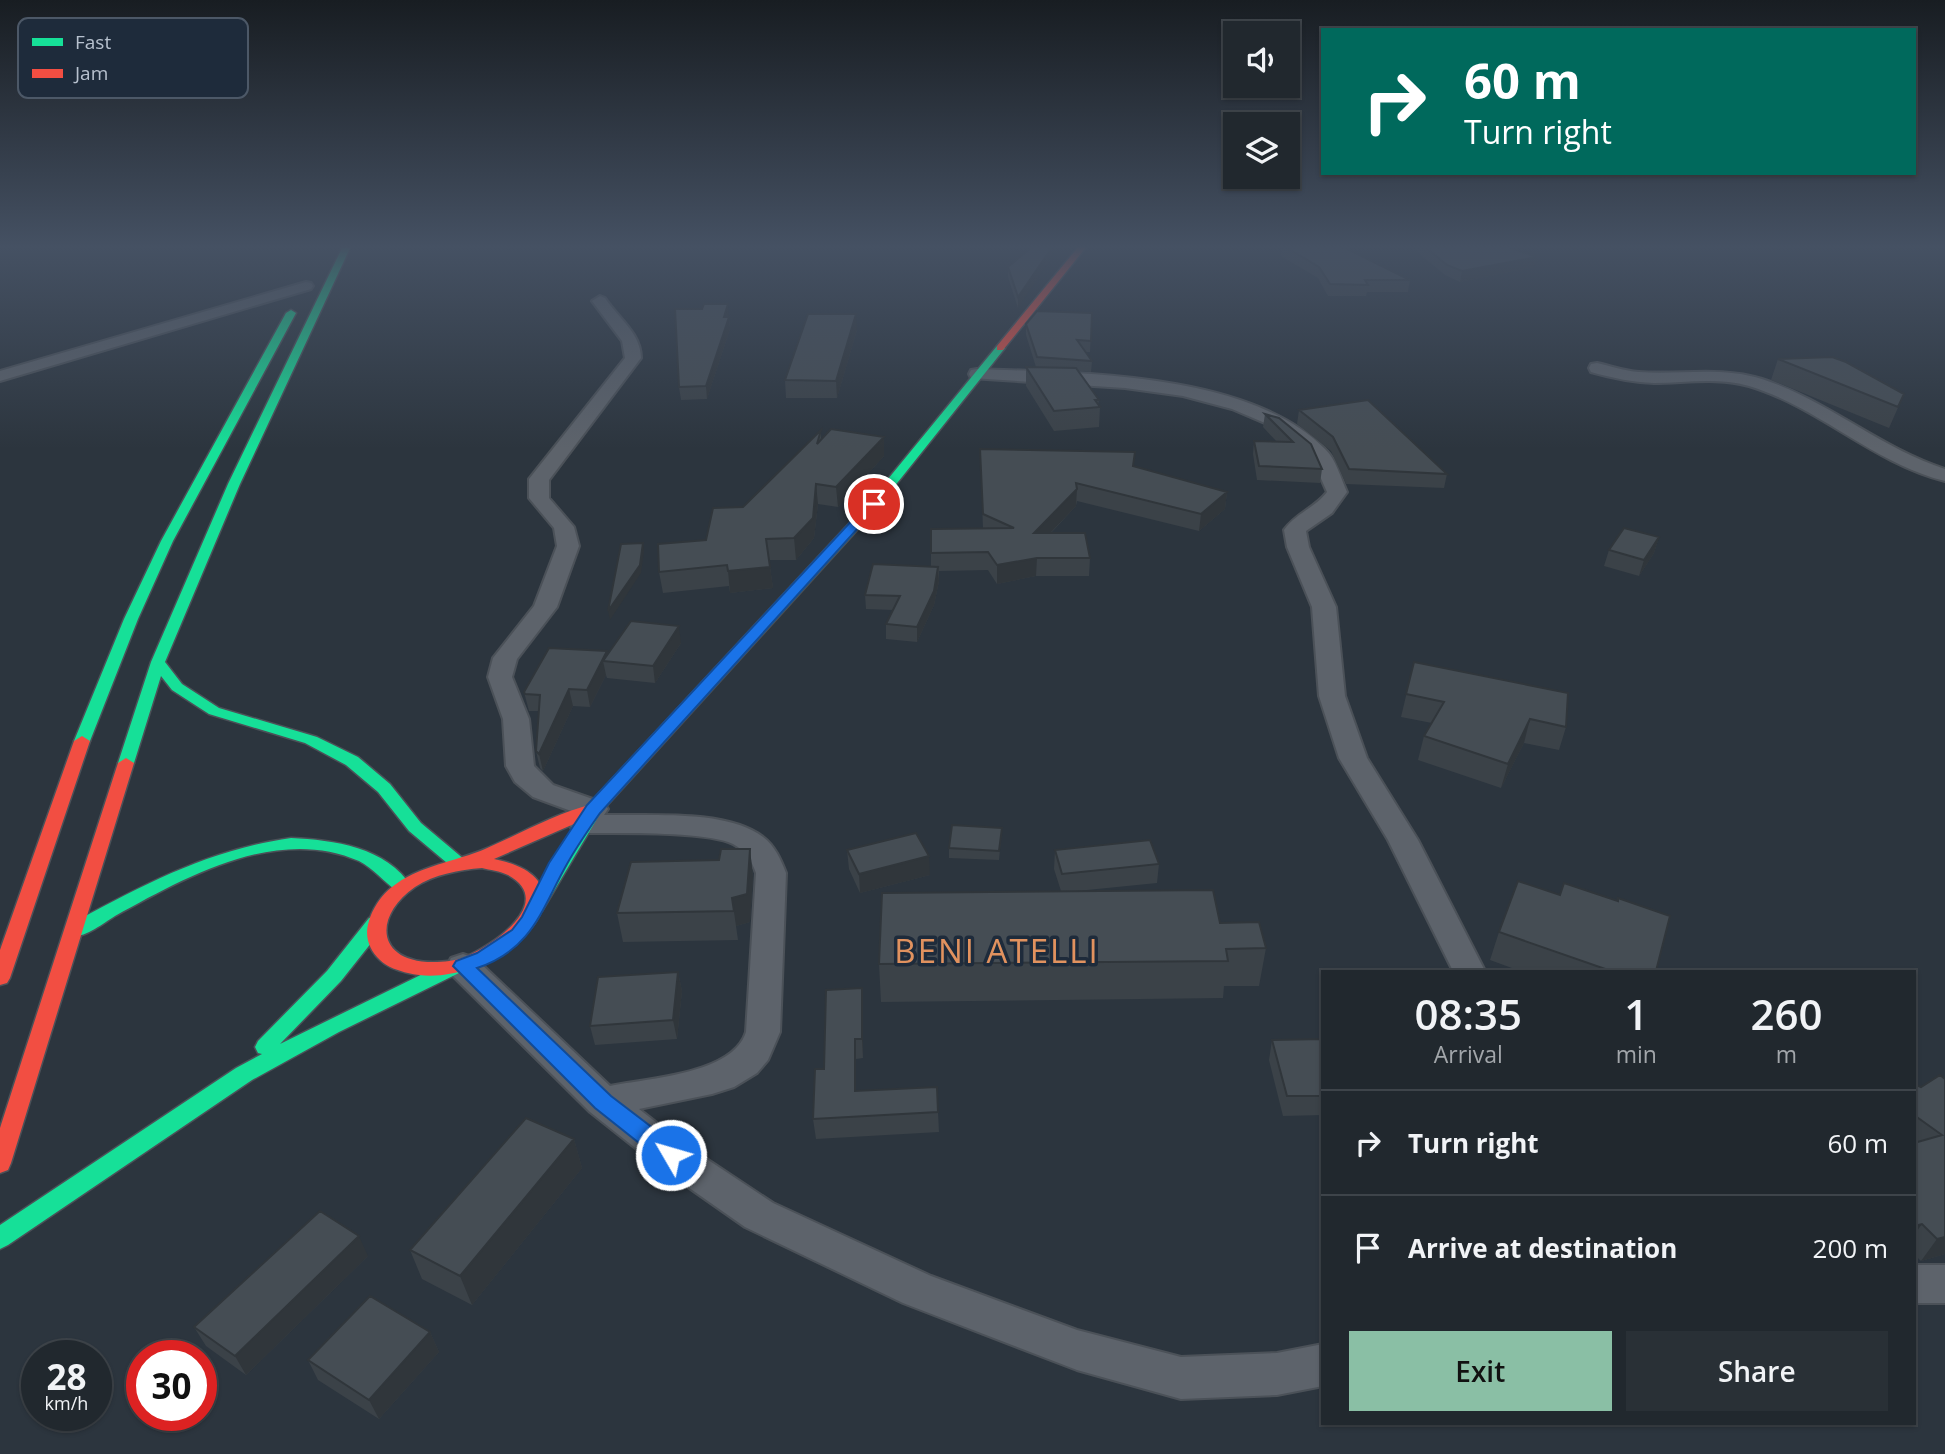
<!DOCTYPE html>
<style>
body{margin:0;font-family:"Open Sans",sans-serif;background:#293036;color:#f1f3f6;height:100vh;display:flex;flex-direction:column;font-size:26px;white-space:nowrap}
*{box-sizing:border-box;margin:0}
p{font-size:23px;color:#a2a6aa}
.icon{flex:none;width:38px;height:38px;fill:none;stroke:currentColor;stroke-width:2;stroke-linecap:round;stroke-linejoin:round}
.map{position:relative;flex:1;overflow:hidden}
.drawer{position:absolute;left:1321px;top:970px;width:595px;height:455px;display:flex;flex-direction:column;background:#21282e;border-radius:0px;box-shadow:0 2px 5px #0004,0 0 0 2px #3e444a}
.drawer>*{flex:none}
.top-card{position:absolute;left:1321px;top:28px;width:595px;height:147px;border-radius:0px;box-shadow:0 2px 5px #0004,0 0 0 2px #3e444a;background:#00695c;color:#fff;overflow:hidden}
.controls{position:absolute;left:1223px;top:21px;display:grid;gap:14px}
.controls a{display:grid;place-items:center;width:77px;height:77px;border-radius:0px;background:#21282e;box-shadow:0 2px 5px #0004,0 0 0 2px #3e444a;font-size:35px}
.speed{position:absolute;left:21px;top:1340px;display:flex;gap:14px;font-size:35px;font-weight:700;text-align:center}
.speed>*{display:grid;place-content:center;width:91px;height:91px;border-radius:50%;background:#21282e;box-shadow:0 2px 5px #0004,0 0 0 2px #3e444a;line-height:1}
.speed small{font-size:18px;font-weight:400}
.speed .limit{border:10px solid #d22;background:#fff;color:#111}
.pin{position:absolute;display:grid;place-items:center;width:60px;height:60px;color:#fff;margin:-30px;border:4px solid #fff;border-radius:50%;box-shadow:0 2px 7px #0007}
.me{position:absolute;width:77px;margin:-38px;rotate:308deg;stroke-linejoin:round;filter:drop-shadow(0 0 5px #0008)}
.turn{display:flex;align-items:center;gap:24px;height:147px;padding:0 28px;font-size:32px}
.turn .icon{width:91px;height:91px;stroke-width:2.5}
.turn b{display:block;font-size:49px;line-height:60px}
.eta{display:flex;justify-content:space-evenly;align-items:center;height:119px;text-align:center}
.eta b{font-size:42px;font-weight:600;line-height:49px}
.cta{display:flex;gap:14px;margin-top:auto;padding:14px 28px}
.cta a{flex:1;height:80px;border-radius:0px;background:#8abfa5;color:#111;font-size:28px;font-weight:600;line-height:80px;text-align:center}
.cta a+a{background:#293036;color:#f1f3f6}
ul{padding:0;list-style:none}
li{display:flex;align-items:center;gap:21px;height:105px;padding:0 28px;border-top:2px solid #3e444a}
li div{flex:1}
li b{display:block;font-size:26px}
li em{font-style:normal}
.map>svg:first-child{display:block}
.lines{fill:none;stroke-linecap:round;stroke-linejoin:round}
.street-casing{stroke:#4b5158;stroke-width:4}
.fast-casing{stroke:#4b5158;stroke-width:3}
.jam-casing{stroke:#4b5158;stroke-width:3}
.street{fill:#5d636b;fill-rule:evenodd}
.fast{fill:#16e098;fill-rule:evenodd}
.jam{fill:#f24e42;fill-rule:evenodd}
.wall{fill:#3b4248}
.shaded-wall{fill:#30363b}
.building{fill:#454d54;stroke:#30363b;stroke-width:2}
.route{fill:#1a73e8;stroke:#114b97;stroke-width:2}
.labels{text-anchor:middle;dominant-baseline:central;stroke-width:7;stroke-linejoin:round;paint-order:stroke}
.near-quarter-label{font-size:33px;letter-spacing:2px;fill:#e1925f;stroke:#1e2b3b}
.key{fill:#1e2b3b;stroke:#4c5867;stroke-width:2}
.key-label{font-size:19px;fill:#b7c1ce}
</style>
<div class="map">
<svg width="1945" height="1454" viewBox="0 0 1945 1454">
<rect width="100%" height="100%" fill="#2c353e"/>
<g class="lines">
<defs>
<path id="street" d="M306,282L311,283L313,286L311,289L0,381V371Z
M600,296L605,298C618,318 641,333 641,358L549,480V498L574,527L579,546L557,607L517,659L512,677L529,719L534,766L553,785L604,803L608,809L604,815C649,816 727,809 763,837C775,846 781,860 786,873L780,1032L768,1060L757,1073L734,1087L712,1094L639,1109L684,1144L773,1203L931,1276L1077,1330L1181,1357L1277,1353L1323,1344V1386L1277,1395L1181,1399L1077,1370L903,1303L745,1227L658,1166L590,1112L451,974L447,966L451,958L463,954L475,958L610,1086C649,1078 733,1074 746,1032L756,873C751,860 746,851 733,844C708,831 615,833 583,833L573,831L569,824L573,817L582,815L533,797L515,782L506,766L503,719L488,677L493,658L534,606L557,546L554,528L529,498V479L625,358L622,341L592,301Z
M1597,363C1611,366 1624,371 1639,372C1680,375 1721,366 1762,379C1827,400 1880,448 1945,469V481C1873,463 1819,407 1749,386C1718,377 1685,383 1654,383C1632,382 1612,378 1591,372L1589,368L1591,364Z
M977,369C1079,373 1249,372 1325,449C1336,459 1341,479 1347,492L1332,513L1306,531L1309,547L1336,607L1345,696L1367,758L1418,840L1485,971H1453L1388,840L1339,758L1319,696L1312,607L1287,547L1284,530C1296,513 1315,508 1327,492L1311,456L1279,429L1232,409L1183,396L1125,388L971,378L969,374L971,370Z
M1914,1265H1945V1303H1914Z"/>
<path id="fast" d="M343,246H351L240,484L165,662L182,684L219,708L317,737L358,757L390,784L421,823L465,860L468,864L465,868H453L409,831L378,792L346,765L305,743L209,714L172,690L161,676L134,763L126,768L118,763L151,662L228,484Z
M291,310L296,313L173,541L138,619L90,741L88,744H76L74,741L124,619L161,541L286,313Z
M997,346L1005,348L878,507L601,812L542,911H528L526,906L588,805L870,501Z
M291,838C334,840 386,847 412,887L409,891H397C384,882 373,868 359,861C277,825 186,877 115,916C102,924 83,940 67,936L65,931L67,926C141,886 207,850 291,838Z
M376,916L383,918L385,923L383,928L341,981L280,1044L445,963L452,961L459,963L462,968L459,973L339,1032L252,1080L8,1245L0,1249V1225L236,1068L262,1054L258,1053L255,1047L258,1041L327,971L369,918Z"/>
<path id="jam" d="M1079,246H1087L1003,350H997V346Z
M82,736L90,741L10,978L7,983L0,985V950L74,741Z
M126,758L134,763L11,1163L8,1170L0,1173V1128L118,763Z
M593,804L602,809L599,813L494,859C613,883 491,994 408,973C399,971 387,967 380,960C369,950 364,936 369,921C386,869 442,867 485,849C520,834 556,813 593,804ZM482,868C490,870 500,871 508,875C557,902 492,946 465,957C455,961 444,962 433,962C376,962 373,916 415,887C435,874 459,870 482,868Z"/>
</defs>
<use href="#street" class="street-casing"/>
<use href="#fast" class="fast-casing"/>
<use href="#jam" class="jam-casing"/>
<use href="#street" class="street"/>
<use href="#fast" class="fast"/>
<use href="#jam" class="jam"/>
</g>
<path class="wall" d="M1033,246L1018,308L1008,277V267Z
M1282,246H1341L1410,280L1408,292H1367L1366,296H1328L1318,278L1281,256Z
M1410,246H1505L1534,267L1460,282L1445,275Z
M1092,313L1090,352H1085L1092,361L1091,372L1078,371L1099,400L1098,405L1100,407L1099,427L1054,431L1026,386V367H1036L1026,335V324Z
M729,316L730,329L707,399L681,400L679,387Z
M857,330L837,398H786L785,380Z
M1778,359L1904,394L1889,428L1771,380Z
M1299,410L1447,474L1444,488L1346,484L1331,451L1297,424Z
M1265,414L1322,469L1320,483L1257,480L1253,454L1254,441L1277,442L1263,427Z
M821,430V439L884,437V456L838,507L818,504L814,538L796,560H769L773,588L730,593L729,586L663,593L659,572L706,540L743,507Z
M980,449L1134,466L1227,492L1225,509L1199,531L1077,501L1076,506L1051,533L1090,558L1089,576H1036L997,584L988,570L939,571V581L934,605L917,642L886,639V624L893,610L866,609L865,595L931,567V529H983Z
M1659,537L1654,553L1639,576L1604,566L1609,550Z
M681,643L655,683L607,678L606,675L590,707L573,706L543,771L540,768L536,751L539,711H529L524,692L607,651L608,654Z
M1414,662L1566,727L1559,750L1524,743L1501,788L1418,760L1424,736L1432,723L1401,717Z
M1002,828L999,860L949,858V848Z
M750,849L753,877L750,922L736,926L738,940L623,942L617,913Z
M847,850L930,875L860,893L849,869Z
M1055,850L1159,864L1157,883L1077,891L1220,923L1266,948L1259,986H1224L1223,998L881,1002L879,964L1061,891L1054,869Z
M1499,932L1656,971H1520L1490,960Z
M678,972L682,991L677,1039L595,1045L590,1026Z
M863,1008V1058L856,1059V1091L938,1112L939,1132L816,1139L813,1119L824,1069Z
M1323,1039V1115L1283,1116L1269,1060L1272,1040Z
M1945,1079V1254L1921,1261L1914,1254V1084L1921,1087Z
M574,1139L582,1168L472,1305L422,1279L410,1250Z
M368,1256L246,1375L206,1346L194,1327Z
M430,1332L439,1352L379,1419L318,1380L308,1360Z"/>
<path class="shaded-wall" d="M1053,246H1059L1018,308V297Z
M1537,257L1534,267L1460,282L1462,271Z
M728,304L730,329L707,399L706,386Z
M856,314L857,330L837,398L836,381Z
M884,437V456L838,507L836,487Z
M816,484L818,504L814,538L796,560L794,538Z
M1077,489L1076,506L1033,551L1034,533Z
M1227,492L1225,509L1199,531L1201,514Z
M1659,537L1654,553L1639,576L1644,560Z
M643,543L644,551L641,573L610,620L608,611Z
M1037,558L1036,576L997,584V565Z
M770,567L773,588L730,593L728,571Z
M938,567L939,581L934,605L917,642V627Z
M679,626L681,643L655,683L653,666Z
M607,651L609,661H603L606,675L590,707L587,690Z
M569,689L573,706L543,771L539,754Z
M1530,719L1524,743L1501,788L1508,764Z
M750,849L753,877L750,922L736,926L732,898Z
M929,856L930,875L860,893L859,874Z
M678,972L682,991L677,1039L673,1020Z
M862,988L863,1008V1058L862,1039Z
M855,1039L856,1059V1111L855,1091Z
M574,1139L582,1168L472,1305L460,1276Z
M1922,1224L1914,1235V1226Z
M359,1236L368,1256L246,1375L235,1356Z
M1945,1237V1254L1921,1261L1937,1239Z
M430,1332L439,1352L379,1419L369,1400Z"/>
<path class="building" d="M1033,246H1053L1018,297L1008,267Z
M1284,246H1341L1410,280H1365L1368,285L1330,284L1319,267Z
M1424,246H1505L1537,257L1462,271L1447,265Z
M704,304H728L724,317H729L706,386L679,387L675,309H702Z
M1037,311L1092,313L1091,341L1077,340L1092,361L1037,357L1026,324Z
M808,314H856L836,381L785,380Z
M1832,357L1846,362L1904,394L1898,407L1778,359Z
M1026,367L1076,368L1099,400H1095L1100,407L1054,411Z
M1368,400L1447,474L1349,469L1333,437L1299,410Z
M1265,414L1279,418L1311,444L1322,469L1259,466L1254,441L1293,442Z
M831,429L884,437L836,487L816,484L813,518L794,538L766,539L770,567L728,571L727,565L659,572L658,544L706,540L713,508L743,507L821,430L817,444Z
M980,449L1135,452L1133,466L1227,492L1201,514L1076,483L1077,489L1034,533H1085L1090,558H1037L997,565L988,552L931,553V529L1014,528L983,514Z
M1624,528L1659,537L1644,560L1609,550Z
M643,543L640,565L608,611L621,544Z
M873,564L938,567L934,591L917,627L886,624L900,596L865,595Z
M631,621L679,626L653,666L603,661Z
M549,648L607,651L587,690L569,689L539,754L536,751L540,695L525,694L524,692Z
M1414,662L1568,693L1566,727L1530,719L1508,764L1424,736L1444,702L1406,694Z
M952,825L1002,828L999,851L949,848Z
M916,833L929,856L859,874L847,850Z
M1150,840L1159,864L1062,874L1055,850Z
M721,849H750L747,894L732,898L734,911L617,913L631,862L719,860Z
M1518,881L1560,895L1564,883L1618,901V898L1670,916L1656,971H1611L1499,932Z
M1213,890L1220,923L1259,922L1266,948L1226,949L1228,961L879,964L882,893Z
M678,972L673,1020L590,1026L598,977Z
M862,988V1039H855V1091L937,1087L938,1112L813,1119L815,1069H824L826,990Z
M1323,1039V1096H1287L1272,1040Z
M1940,1075L1945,1079V1237L1937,1239L1922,1224L1914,1226V1143L1942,1135L1914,1115V1084L1921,1087Z
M526,1118L574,1139L460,1276L410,1250Z
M320,1211L359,1236L235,1356L194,1327Z
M370,1296L430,1332L369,1400L308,1360Z"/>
<linearGradient id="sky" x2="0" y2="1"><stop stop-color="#181d22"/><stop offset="0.55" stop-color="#455163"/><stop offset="1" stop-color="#455163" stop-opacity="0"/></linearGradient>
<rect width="1945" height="449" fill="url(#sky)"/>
<path class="route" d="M874,500L880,504L878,506L600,813C589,829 577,846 567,864C541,910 533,949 477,968L611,1096L679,1148L683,1155L679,1162L671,1165L663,1162L595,1108L453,966L456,961L477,953L512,930L522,917L549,863L587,805L870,501Z"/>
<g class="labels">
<g class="near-quarter-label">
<text x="997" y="950">BENI ATELLI</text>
</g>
</g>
<rect x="18" y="18" width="230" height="80" rx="10" class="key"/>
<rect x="32" y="38" width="31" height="8" fill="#16e098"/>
<rect x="32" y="69" width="31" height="9" fill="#f24e42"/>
<g class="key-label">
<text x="75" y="49">Fast</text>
<text x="75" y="80">Jam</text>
</g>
</svg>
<div class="controls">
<a><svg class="icon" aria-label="sound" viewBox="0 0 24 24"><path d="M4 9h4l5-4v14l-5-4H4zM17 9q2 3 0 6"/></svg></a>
<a><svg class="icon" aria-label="layers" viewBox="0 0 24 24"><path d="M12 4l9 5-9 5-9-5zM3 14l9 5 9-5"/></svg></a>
</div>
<div class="speed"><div>28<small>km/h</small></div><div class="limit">30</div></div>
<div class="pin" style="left:874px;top:504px;background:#d93025"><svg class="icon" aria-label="arrive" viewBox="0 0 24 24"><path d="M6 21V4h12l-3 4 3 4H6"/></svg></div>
<svg class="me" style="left:671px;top:1155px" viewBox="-20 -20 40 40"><circle r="17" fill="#1a73e8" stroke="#fff" stroke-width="3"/><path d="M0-11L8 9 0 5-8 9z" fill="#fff"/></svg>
<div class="top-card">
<div class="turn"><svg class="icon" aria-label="right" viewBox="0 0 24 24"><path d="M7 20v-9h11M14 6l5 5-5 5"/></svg><div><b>60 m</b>Turn right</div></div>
</div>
<section class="drawer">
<div class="eta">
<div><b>08:35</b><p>Arrival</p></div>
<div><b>1</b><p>min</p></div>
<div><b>260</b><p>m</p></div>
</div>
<ul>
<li><svg class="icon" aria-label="right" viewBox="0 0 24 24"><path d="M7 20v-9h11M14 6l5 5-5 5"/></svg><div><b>Turn right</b></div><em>60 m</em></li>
<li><svg class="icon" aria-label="arrive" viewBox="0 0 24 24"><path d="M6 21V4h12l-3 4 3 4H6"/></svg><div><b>Arrive at destination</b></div><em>200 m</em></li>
</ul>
<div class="cta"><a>Exit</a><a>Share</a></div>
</section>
</div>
